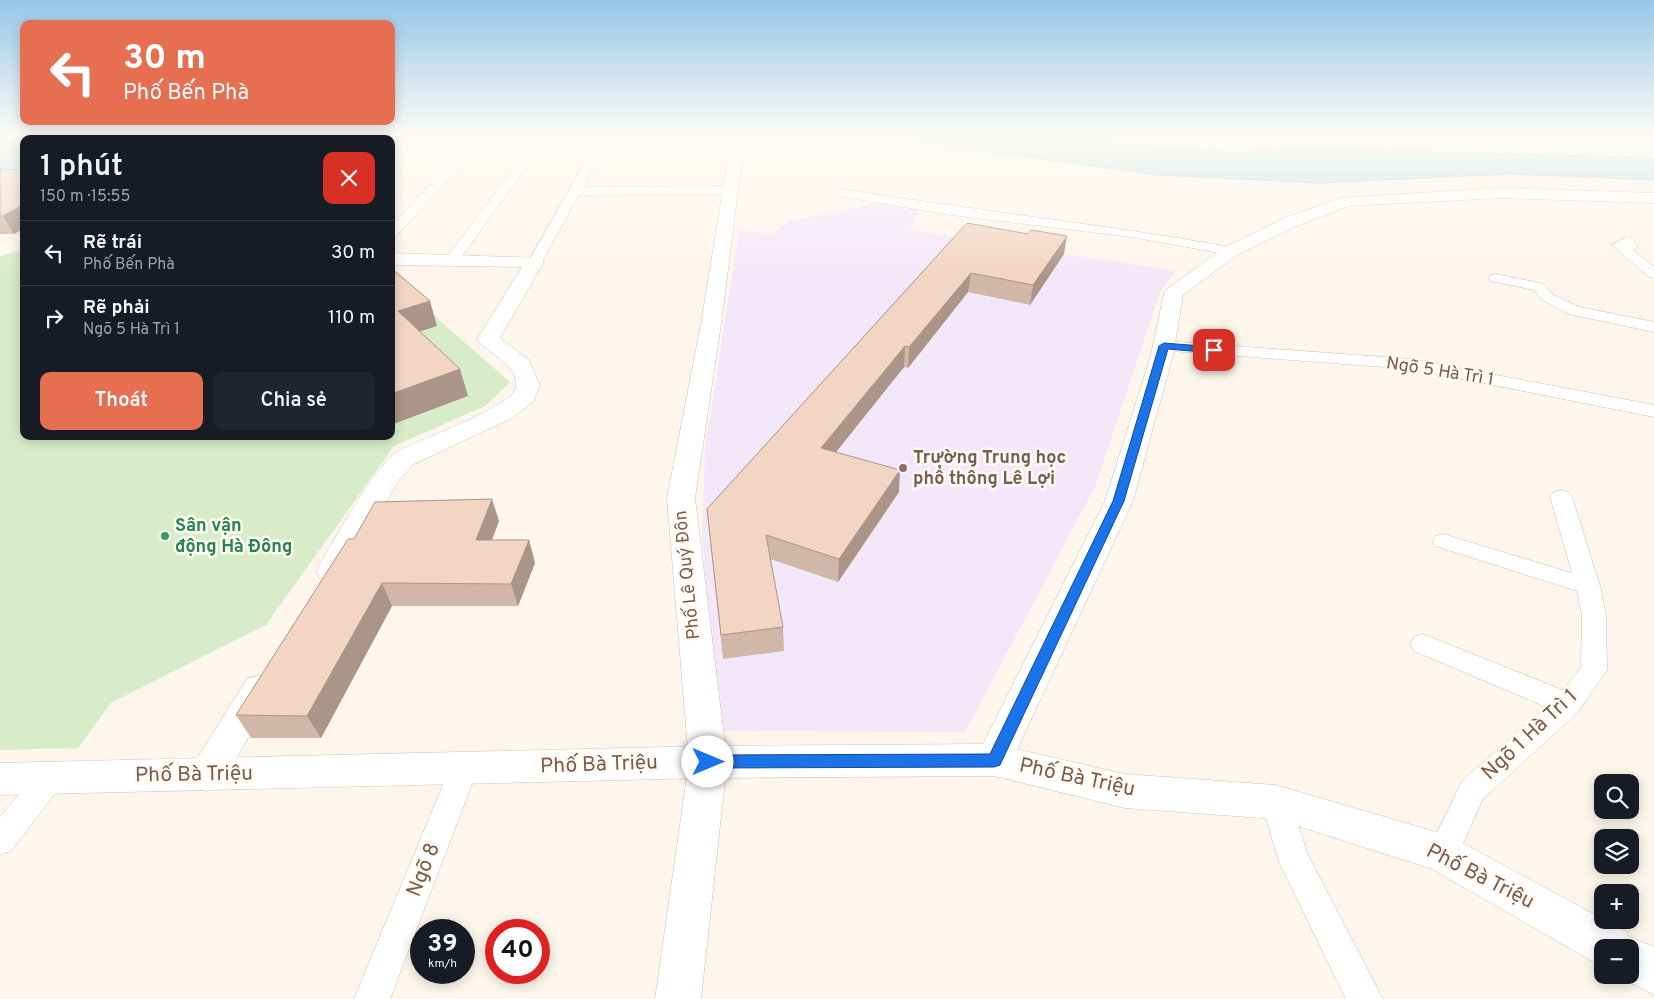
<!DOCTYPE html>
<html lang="vi">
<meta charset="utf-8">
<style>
body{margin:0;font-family:Overpass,sans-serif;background:#20242c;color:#f1f3f6;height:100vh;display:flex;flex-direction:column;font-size:19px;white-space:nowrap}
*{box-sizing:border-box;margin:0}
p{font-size:16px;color:#9ea1a6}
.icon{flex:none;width:28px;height:28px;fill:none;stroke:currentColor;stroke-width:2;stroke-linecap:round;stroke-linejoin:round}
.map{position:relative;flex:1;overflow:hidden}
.panel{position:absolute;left:20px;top:135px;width:375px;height:305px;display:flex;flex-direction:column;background:#171b24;border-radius:10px;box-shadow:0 2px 12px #0003}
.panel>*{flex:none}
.guide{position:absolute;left:20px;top:20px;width:375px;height:105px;border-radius:10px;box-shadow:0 2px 12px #0003;background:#e76f51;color:#fff;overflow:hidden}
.buttons{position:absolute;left:1594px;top:774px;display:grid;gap:10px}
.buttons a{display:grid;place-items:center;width:45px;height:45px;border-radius:10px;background:#171b24;box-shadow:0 2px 12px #0003;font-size:25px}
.speed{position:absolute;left:410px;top:919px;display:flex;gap:10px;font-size:25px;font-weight:700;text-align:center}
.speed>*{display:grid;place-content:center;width:65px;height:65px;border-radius:50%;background:#171b24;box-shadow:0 2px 12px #0003;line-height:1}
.speed small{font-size:12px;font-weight:400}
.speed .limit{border:8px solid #d22;background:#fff;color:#111}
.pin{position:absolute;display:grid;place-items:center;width:42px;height:42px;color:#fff;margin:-21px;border-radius:10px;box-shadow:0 2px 8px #0006}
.me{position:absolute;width:55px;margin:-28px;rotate:90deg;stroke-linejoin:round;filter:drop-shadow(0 0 4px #0008)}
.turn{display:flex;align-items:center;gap:18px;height:105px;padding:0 20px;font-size:22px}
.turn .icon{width:65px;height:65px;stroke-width:2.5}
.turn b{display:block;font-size:35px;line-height:42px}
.round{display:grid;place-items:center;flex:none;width:52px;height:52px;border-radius:10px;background:#20242c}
.head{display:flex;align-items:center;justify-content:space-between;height:85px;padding:0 20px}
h1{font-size:30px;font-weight:600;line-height:38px}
.button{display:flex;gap:10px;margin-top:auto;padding:10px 20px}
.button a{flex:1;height:58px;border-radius:10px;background:#e76f51;color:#fff;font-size:20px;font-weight:600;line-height:58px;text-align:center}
.button a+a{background:#20242c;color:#f1f3f6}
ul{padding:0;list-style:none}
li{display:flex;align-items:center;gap:15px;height:65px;padding:0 20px;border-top:1px solid #363941}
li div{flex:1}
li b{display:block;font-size:19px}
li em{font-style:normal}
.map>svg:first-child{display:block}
.education{fill:#f3e8fa}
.green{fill:#d8ecc9}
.water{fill:#bfe3e8;stroke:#a5d3da}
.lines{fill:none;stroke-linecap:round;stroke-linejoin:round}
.river{fill:#bfe3e8;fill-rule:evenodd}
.lane-casing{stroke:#d1beb0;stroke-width:1}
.street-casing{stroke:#d1beb0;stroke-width:1}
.secondary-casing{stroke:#d6c0b0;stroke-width:1}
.lane{fill:#fff;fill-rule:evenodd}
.street{fill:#fff;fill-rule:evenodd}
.secondary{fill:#fff;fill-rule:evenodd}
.wall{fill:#d1b7a8}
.shaded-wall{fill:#aa9588}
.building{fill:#f3d5c3;stroke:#aa9588}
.route{fill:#1a73e8;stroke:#114b97}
.education-dot{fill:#8d6e63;stroke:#fffaf3;stroke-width:2}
.leisure-dot{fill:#2e9e5b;stroke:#fffaf3;stroke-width:2}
.labels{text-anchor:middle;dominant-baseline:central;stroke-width:5;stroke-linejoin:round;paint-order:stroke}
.street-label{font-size:18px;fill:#7a5c4d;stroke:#fffaf3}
.education-label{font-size:18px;font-weight:bold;fill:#785e54;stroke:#fffaf3;text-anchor:start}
.leisure-label{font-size:18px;font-weight:bold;fill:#27864d;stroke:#fffaf3;text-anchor:start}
.near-street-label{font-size:21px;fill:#7a5c4d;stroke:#fffaf3}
</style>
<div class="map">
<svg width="1654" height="999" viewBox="0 0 1654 999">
<rect width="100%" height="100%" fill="#fdf6ec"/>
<path class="education" d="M878,203L920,209L910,230L1176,271L1160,292L1095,487L965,732L718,731L702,539L705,449L739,230L772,234L788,221Z"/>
<path class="green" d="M24,250V436H391V278L510,382L485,406L394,446L266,625L111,703L78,748L0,750V256Z"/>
<path class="water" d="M57,136H403L372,139H26Z
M875,136H1084L1120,142L1233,153L1311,148L1654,158V180L1511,174L1317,183L1159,175Z
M24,139V167L0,169V152L16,140Z"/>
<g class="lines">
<path class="river" d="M24,137L33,139H24V159L0,161V139Z"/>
<defs>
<path id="lane" d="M600,136H608L609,138L583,187L731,186L737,190L731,194L579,195L540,265H530L528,262Z
M1559,136H1574L1575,138L1570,141L1549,144V140Z
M1631,136H1643L1650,142L1649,144H1641Z
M467,151L471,152V156L396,236L391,237V225L463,152Z
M530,151L536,154L457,263H447L445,260L447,257L526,152Z
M842,189C971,210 1102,224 1231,247L1238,251L1231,255L1131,237L951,215L838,196L836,193L838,190Z
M1626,237L1631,238L1638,246L1633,250L1654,267V278L1649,277L1612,245Z
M1496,274L1544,284L1552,294L1579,307L1654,322V332L1568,314L1542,300L1534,290L1491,281L1489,278L1491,275Z
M1164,341L1412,359L1654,405V417L1412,369L1158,350L1156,346L1158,342Z
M1561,490L1568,492L1572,497L1600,586L1606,615L1607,670L1578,712L1483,799L1454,863L1443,868L1432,863L1427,853L1462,781L1546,707L1414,651L1410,644L1414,637L1423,634L1563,690L1581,668L1582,615L1577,591L1435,546L1432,541L1435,536L1443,534L1572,573L1550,497L1554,492Z
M464,756L474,759L478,768L390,999H354L450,768L454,759Z
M51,764L61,768L66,777L61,786L11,851L0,855V817L41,768Z
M1276,789L1287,793L1309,857L1383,999H1346L1279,862L1261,802L1265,793Z"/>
<path id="street" d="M398,136L406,140L396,151L391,152V139H385Z
M736,148L743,152L721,324L695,498L727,762L701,999H655L689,762L667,498L701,324L729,152Z
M1500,188L1654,193V203L1500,198L1349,206L1299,225L1237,255L1183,295L1173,355L1133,501L1007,771L994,776L981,771L975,760L1105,501L1151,355L1164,293L1167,289L1225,247L1287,217L1341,198Z
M391,253L542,258L544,262L500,338L529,360L540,386L533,402L512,418L414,464L399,480L342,578L331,581L320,578L316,571C331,545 375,465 397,452C417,440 514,407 516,387C519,364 488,355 477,339L522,267L391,265Z
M259,675L271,679L276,689L220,787L207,791L194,787L188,775L194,763L247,679Z"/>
<path id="secondary" d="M994,744L1125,774L1276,785L1443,834L1457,840L1627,932L1628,936L1654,947V995L1616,975H1630V948H1602V967L1432,869L1276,819L1125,808L994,776L708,778L0,795V763L708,746Z"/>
</defs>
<use href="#lane" class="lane-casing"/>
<use href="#street" class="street-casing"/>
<use href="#secondary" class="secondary-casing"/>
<use href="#lane" class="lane"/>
<use href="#street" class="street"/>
<use href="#secondary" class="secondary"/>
</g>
<path class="wall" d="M24,169V228L14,234H0V170Z
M967,223L1064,254L1030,305L968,292L908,368L904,367L835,452L899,492L838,582L770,559L783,627L784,651L723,659L707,509Z
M499,521L492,540H529L535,563L518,606H392L321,738H251L236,715L354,539Z"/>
<path class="shaded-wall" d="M24,204V228L14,234L3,216Z
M1067,236L1064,254L1030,305L1033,285Z
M971,273L968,292L908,368L909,347Z
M430,301L437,326L406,336L398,311Z
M905,346L904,367L821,471V448Z
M460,369L468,396L391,425V394Z
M900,470L899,492L838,582L839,559Z
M492,499L499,521L483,562L476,540Z
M529,540L535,563L518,606L511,584Z
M382,583L392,606L321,738L307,716Z"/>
<path class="building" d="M24,169V204L3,216H0V170Z
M967,223L1028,234L1031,230L1067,236L1033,285L971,273L909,347L905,346L821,448L900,470L839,559L766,535L783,627L721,635L707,509Z
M391,268L430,301L398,311L460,369L391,394Z
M492,499L476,540H529L511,584L382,583L307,716L236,715L348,539H354L375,502Z"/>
<linearGradient id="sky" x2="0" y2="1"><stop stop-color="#97c7e8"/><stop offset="0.49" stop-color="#fefbf6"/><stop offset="1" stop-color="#fefbf6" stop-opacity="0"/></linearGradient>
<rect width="1654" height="276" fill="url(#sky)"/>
<path class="route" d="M1164,343L1214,347L1218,350L1214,353L1168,349L1124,501L1000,765L994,767L708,768L702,767L700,762L702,757L708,755L990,754L1113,501L1159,346Z"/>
<circle class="education-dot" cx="903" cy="468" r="5"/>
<circle class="leisure-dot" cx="165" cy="536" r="5"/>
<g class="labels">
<g class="street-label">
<text transform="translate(1440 372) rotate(9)">Ngõ 5 Hà Trì 1</text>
<text transform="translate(688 575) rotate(-96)">Phố Lê Quý Đôn</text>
</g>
<g class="education-label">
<text x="913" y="458">Trường Trung học<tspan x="913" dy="21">phổ thông Lê Lợi</tspan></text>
</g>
<g class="leisure-label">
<text x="175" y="526">Sân vận<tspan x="175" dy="21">động Hà Đông</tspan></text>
</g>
<g class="near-street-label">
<text transform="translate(1530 735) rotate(-43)">Ngõ 1 Hà Trì 1</text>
<text transform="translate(599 765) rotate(-2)">Phố Bà Triệu</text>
<text transform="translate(194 775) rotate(-1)">Phố Bà Triệu</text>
<text transform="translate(1077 778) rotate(12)">Phố Bà Triệu</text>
<text transform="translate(424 870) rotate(-68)">Ngõ 8</text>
<text transform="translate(1480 877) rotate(27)">Phố Bà Triệu</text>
</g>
</g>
</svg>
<div class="buttons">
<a><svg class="icon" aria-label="search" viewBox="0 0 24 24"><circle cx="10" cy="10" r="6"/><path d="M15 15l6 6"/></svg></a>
<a><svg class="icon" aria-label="layers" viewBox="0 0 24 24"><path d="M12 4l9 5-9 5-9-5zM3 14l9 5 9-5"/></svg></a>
<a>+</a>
<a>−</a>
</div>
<div class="speed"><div>39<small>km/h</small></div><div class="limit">40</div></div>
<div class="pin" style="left:1214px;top:350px;background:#d93025"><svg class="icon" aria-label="arrive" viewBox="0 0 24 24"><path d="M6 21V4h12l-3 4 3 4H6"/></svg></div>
<svg class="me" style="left:708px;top:762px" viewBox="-20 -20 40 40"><circle r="19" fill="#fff"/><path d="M0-13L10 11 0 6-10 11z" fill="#1a73e8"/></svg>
<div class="guide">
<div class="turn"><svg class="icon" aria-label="left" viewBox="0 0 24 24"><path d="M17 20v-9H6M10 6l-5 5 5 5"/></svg><div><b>30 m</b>Phố Bến Phà</div></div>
</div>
<section class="panel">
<div class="head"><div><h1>1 phút</h1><p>150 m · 15:55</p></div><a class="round" style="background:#d93025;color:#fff"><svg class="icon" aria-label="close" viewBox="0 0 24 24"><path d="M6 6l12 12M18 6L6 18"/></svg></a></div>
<ul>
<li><svg class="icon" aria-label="left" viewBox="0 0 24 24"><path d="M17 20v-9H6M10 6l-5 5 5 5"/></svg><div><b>Rẽ trái</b><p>Phố Bến Phà</p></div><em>30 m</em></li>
<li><svg class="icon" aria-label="right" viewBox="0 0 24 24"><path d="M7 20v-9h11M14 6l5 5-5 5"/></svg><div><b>Rẽ phải</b><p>Ngõ 5 Hà Trì 1</p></div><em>110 m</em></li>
</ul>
<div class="button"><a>Thoát</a><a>Chia sẻ</a></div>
</section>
</div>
